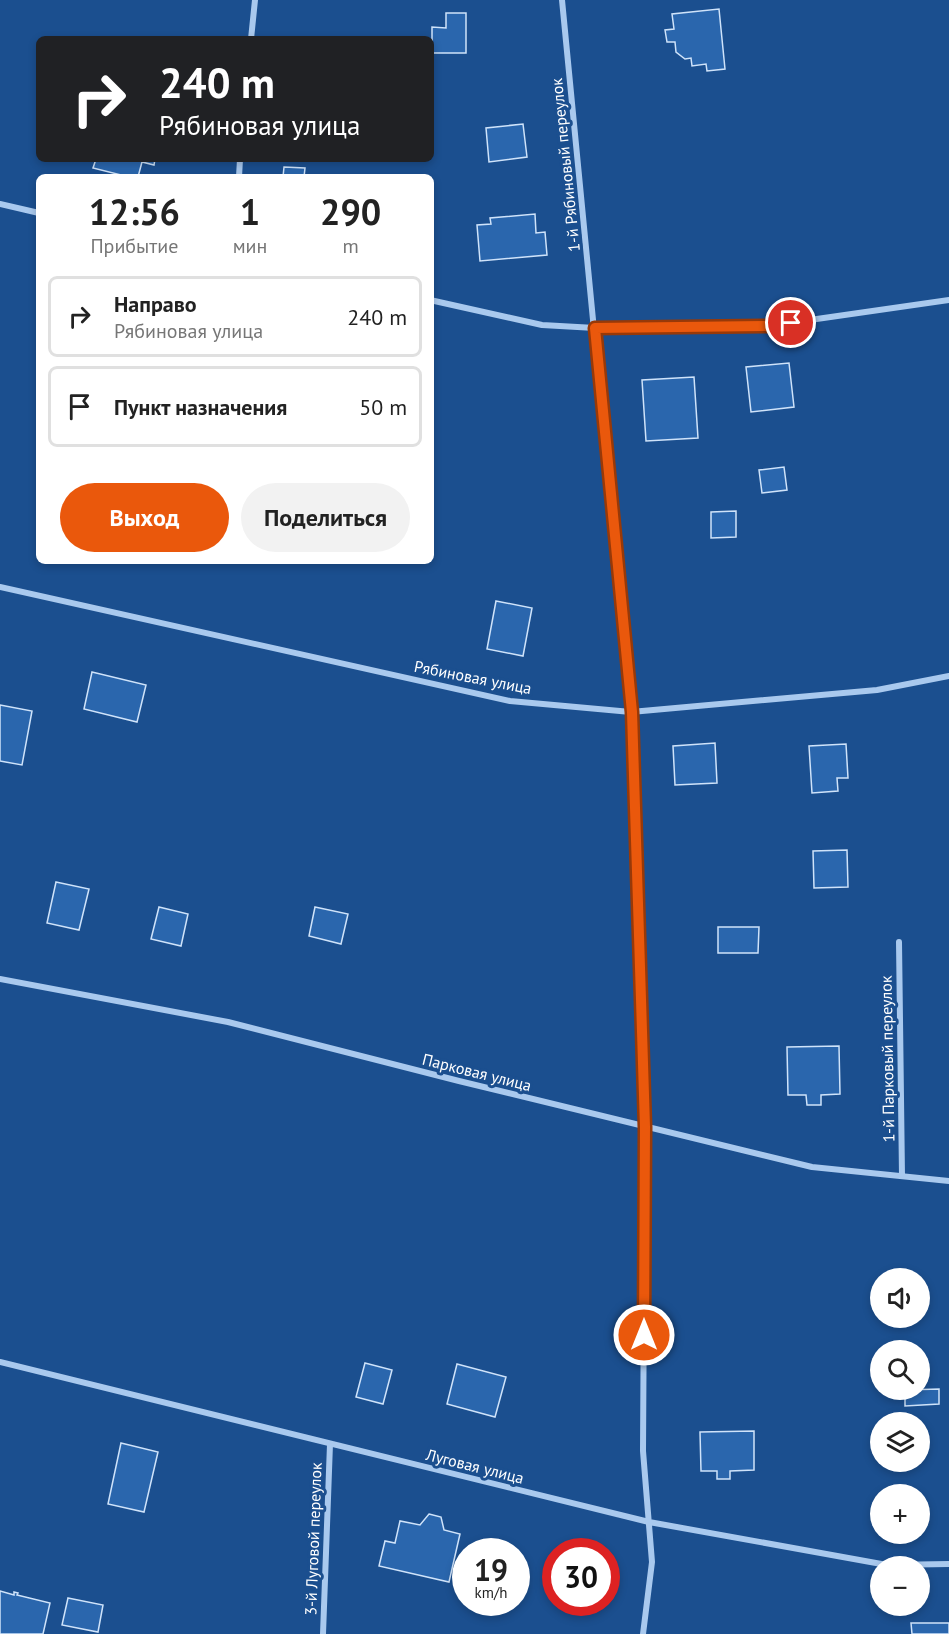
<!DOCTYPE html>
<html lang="ru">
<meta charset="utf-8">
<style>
body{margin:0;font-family:"PT Sans",sans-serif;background:#f2f2f2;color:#222;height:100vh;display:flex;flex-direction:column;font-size:22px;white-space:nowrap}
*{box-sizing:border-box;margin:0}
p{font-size:20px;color:#767676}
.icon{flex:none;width:33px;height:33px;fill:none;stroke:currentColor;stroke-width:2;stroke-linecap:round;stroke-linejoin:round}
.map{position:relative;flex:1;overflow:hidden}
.details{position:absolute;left:36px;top:174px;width:398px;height:390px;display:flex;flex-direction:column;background:#fff;border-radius:9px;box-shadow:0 3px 9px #0003}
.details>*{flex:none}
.hud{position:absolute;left:36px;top:36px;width:398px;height:126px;border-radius:9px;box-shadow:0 3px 9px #0003;background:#202124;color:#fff;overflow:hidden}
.fabs{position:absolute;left:870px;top:1268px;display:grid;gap:12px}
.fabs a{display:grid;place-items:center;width:60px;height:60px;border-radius:50%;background:#fff;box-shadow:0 3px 9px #0003;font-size:30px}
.speed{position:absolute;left:452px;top:1538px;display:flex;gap:12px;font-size:30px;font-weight:700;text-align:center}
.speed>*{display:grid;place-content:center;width:78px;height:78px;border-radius:50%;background:#fff;box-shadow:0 3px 9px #0003;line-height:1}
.speed small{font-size:15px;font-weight:400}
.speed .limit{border:9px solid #d22;background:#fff;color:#111}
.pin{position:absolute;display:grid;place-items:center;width:51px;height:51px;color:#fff;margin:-26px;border:3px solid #fff;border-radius:50%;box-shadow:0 2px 6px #0007}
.me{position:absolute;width:66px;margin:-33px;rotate:0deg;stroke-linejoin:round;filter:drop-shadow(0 0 4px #0008)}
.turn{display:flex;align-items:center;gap:21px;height:126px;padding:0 24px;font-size:27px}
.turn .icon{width:78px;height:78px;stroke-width:2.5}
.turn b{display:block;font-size:42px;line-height:51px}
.eta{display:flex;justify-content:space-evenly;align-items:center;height:102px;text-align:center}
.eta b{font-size:36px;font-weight:600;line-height:42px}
.primary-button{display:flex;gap:12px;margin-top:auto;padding:12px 24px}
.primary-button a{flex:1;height:69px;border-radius:36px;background:#ea580c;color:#fff;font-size:24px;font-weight:600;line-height:69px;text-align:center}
.primary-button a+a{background:#f2f2f2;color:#222}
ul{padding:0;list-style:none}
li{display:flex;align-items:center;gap:18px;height:81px;margin:0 12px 9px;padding:0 12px;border:3px solid #e0e0e0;border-radius:9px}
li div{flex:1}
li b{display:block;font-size:22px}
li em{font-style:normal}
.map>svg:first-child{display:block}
.building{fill:#2a66ad;stroke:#cfe3fa;stroke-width:1.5}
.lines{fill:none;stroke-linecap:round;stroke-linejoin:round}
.minor{stroke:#a9c9ee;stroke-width:6}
.route-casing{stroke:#983908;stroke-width:15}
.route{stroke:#ea580c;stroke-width:10}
.labels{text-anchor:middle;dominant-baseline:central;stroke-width:6;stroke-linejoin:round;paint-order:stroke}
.street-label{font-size:16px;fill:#fff;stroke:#1b4f8f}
</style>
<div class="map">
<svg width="949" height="1634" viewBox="0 0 949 1634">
<rect width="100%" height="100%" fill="#1b4f8f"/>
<path class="building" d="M719,9L725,69L707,71L706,64L692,66L691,58L685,59L676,52L675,42H667L665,30L674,29L672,14Z
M446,13H466V53H432V27L446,28Z
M523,124L527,157L489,162L486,128Z
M96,159H155L154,165L142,162L138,177H129L93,168Z
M284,167L305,168L304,177H283Z
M535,214L536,233L545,232L547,255L480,261L477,225L491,224L490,218Z
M789,363L794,407L751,412L746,367Z
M694,377L698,438L646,441L642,380Z
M784,467L787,490L762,493L759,470Z
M736,511V537L711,538V512Z
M496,601L532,608L523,656L487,649Z
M92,672L146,685L137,722L84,709Z
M0,705L32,711L22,765L0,761Z
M715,743L717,783L675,785L673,746Z
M846,744L848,778H837L838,791L812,793L809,746Z
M847,850L848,887L814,888L813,851Z
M56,882L89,889L79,930L47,923Z
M159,907L188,914L181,946L151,939Z
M315,907L348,914L341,944L309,936Z
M718,927H759L758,953H718Z
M839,1046L840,1094L821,1095V1105H807L806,1095H788L787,1047Z
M365,1363L392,1370L383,1404L356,1397Z
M457,1364L506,1377L495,1417L447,1404Z
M939,1389V1404L905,1406V1390Z
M754,1431V1470L730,1471V1479H717V1471H701L700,1432Z
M121,1443L158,1452L144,1512L108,1504Z
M429,1514L441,1517L444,1530L460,1534L449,1582L379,1566L385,1541L395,1543L400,1521L420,1525Z
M0,1591L14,1595V1592L18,1593L17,1595L50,1603L43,1634H0Z
M68,1598L103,1605L98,1632L62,1625Z
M566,1602H596L595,1608L590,1610V1613L565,1607Z
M911,1623H949V1634H912Z"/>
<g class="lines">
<path class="minor" d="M562,0L631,712L645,1127L643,1451L652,1562L643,1634
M251,39L255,0
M239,177L240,159
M0,204L39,213
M430,300L542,325L595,328L768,326L949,300
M0,587L510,701L631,712L877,690L949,676
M899,942L902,1176
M0,979L228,1022L459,1081L812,1167L949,1181
M0,1362L649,1522L887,1565L949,1564
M323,1634L330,1444"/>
</g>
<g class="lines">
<defs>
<path id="route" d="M644,1335L645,1127L632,712L595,328L768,326L791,323"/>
</defs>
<use href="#route" class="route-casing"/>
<use href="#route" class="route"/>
</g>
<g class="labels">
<g class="street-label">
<text transform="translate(565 165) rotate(-96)">1-й Рябиновый переулок</text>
<text transform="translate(473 677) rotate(11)">Рябиновая улица</text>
<text transform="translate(887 1059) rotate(-91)">1-й Парковый переулок</text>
<text transform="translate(477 1072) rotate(14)">Парковая улица</text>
<text transform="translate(475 1466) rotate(14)">Луговая улица</text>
<text transform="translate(313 1539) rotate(-88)">3-й Луговой переулок</text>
</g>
</g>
</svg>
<div class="fabs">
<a><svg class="icon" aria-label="sound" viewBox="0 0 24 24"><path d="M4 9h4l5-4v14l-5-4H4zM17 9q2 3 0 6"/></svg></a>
<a><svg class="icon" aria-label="search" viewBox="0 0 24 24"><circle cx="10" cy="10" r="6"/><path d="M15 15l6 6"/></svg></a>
<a><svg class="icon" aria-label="layers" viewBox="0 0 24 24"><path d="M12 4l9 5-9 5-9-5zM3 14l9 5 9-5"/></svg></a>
<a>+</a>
<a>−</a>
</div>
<div class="speed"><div>19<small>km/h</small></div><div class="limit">30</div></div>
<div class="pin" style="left:791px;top:323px;background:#d93025"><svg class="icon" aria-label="arrive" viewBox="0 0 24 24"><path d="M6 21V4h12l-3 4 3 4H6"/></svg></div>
<svg class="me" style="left:644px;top:1335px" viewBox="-20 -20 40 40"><circle r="17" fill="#ea580c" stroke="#fff" stroke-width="3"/><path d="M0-11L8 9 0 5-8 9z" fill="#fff"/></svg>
<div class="hud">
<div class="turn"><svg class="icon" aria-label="right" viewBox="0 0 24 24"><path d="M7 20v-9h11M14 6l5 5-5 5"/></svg><div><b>240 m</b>Рябиновая улица</div></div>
</div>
<section class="details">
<div class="eta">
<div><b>12:56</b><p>Прибытие</p></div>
<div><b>1</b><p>мин</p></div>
<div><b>290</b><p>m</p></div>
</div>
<ul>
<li><svg class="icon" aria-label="right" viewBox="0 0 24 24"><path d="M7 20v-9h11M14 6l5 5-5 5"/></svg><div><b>Направо</b><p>Рябиновая улица</p></div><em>240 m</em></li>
<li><svg class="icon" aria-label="arrive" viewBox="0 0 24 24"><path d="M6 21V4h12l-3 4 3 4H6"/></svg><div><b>Пункт назначения</b></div><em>50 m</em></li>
</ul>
<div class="primary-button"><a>Выход</a><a>Поделиться</a></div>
</section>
</div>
